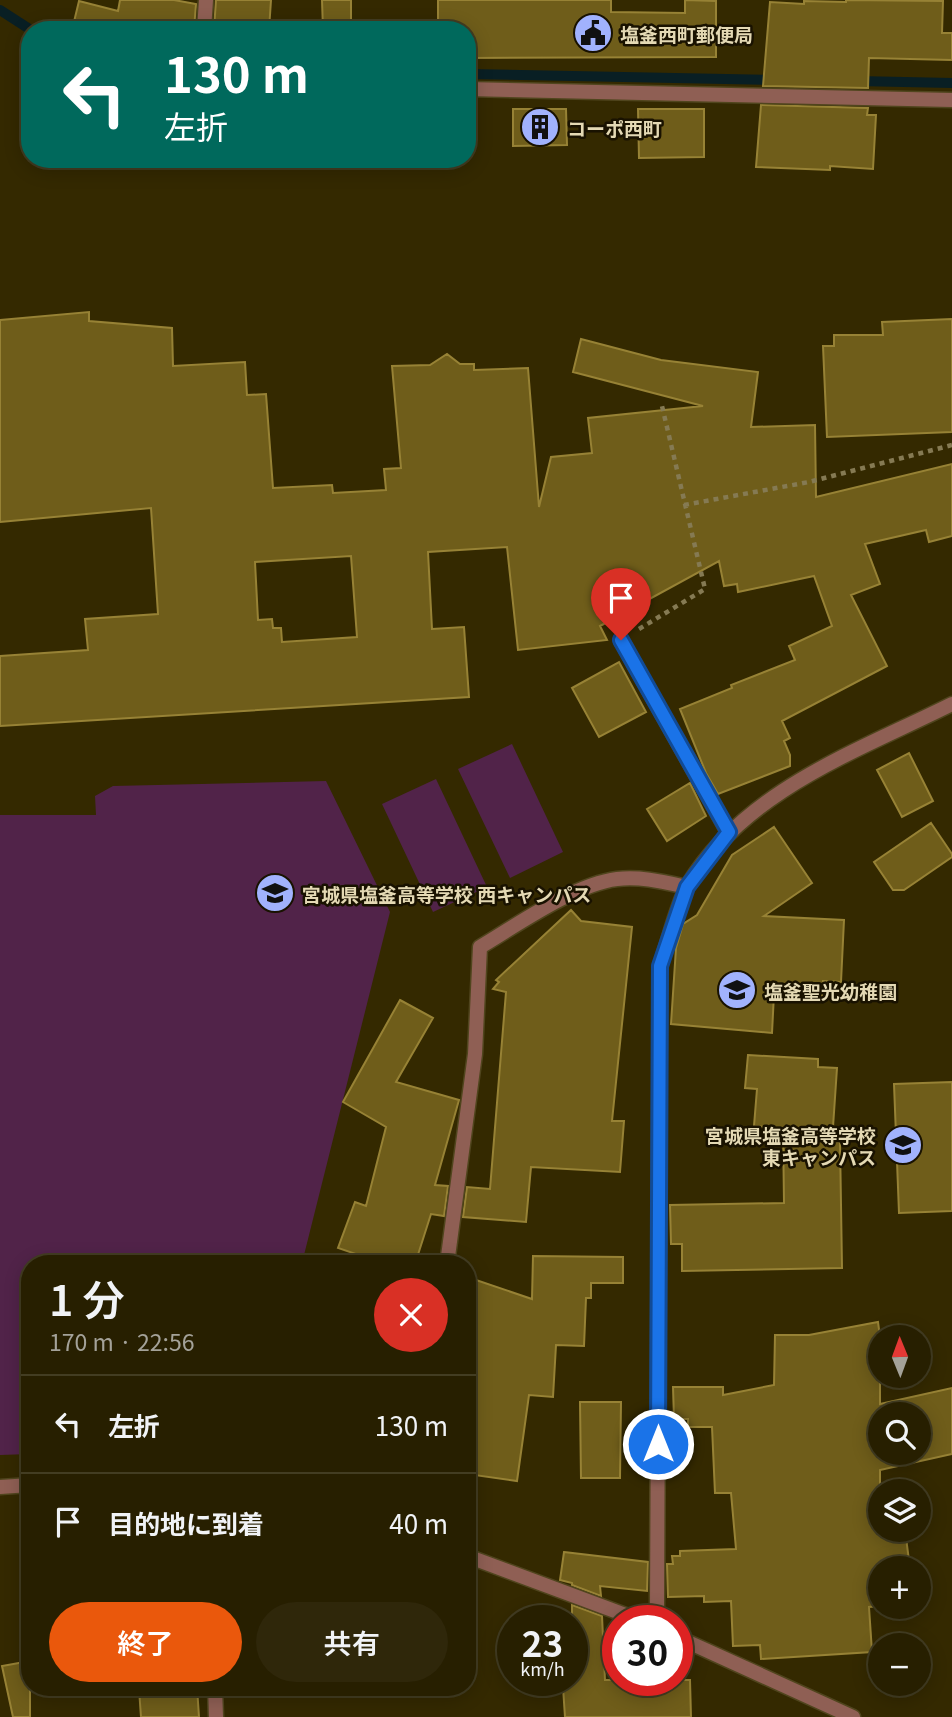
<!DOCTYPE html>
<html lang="ja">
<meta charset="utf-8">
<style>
body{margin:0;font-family:Georgia,"Noto Sans JP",serif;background:#2f270a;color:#f1f3f6;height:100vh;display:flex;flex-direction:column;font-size:26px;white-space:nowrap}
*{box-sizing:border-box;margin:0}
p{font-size:23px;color:#a4a299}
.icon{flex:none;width:38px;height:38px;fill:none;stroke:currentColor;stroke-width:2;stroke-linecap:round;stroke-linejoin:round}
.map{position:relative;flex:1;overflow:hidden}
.side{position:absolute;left:21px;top:1255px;width:455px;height:441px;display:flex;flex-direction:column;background:#271f00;border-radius:28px;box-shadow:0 4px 18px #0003,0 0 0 2px #433d22}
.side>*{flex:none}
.guide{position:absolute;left:21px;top:21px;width:455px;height:147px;border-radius:28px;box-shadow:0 4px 18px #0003,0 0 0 2px #433d22;background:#00695c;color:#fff;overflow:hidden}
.needle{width:46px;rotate:359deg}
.fabs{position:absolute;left:868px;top:1325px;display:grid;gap:14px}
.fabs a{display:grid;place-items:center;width:63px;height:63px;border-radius:50%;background:#271f00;box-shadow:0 4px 18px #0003,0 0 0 2px #433d22;font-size:35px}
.speed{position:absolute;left:497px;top:1605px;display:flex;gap:14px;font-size:35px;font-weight:700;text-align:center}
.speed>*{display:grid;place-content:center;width:91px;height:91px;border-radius:50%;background:#271f00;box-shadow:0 4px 18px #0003,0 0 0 2px #433d22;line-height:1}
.speed small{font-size:18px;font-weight:400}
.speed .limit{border:10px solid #d22;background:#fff;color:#111}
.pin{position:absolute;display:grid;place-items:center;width:60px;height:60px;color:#fff;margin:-72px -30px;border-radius:50% 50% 50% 0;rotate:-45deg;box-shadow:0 0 7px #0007}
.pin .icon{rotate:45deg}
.me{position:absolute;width:77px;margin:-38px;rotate:0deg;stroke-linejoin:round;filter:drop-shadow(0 0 5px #0008)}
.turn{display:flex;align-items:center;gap:24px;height:147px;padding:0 28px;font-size:32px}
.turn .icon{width:91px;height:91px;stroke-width:2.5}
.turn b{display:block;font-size:49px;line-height:60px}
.round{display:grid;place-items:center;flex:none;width:74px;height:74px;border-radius:37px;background:#2f270a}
.head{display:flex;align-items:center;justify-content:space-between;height:119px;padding:0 28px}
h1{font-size:42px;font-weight:600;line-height:52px}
.action{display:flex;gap:14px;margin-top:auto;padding:14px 28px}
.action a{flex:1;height:80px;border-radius:42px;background:#ea580c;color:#fff;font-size:28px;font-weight:600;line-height:80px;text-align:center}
.action a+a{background:#2f270a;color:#f1f3f6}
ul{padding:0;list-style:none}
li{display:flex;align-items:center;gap:21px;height:98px;padding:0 28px;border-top:2px solid #433d22}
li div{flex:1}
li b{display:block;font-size:26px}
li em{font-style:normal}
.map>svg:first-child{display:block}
.green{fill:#512349}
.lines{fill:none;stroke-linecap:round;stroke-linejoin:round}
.stream{stroke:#091f24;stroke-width:10}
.building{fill:#6f5d1a;stroke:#978235;stroke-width:2;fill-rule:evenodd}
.lane-casing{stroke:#50451d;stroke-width:17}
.street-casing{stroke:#50451d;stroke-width:17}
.path{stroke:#857a53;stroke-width:4.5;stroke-dasharray:5 5;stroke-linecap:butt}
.lane{stroke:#8f5f54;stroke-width:14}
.street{stroke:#8f5f54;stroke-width:14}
.route-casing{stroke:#114b97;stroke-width:18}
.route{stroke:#1a73e8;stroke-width:12}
.labels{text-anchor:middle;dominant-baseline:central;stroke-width:5;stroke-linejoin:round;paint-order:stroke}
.poi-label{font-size:19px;font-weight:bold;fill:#e4d9b4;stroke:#191200;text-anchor:start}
</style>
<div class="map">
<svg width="952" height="1717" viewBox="0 0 952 1717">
<rect width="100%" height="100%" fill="#342900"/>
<path class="green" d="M512,744L563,852L510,878L458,769Z
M436,779L487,887L433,912L382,804Z
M326,781L390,912L302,1263L30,1264V1454L0,1455V815H96L95,796L113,786Z"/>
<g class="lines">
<path class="stream" d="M0,10L31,30
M467,74L775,80
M856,81L952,83"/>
</g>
<path class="building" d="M120,0H174L196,4L194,29L72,30L79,1L118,11Z
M216,0H271L269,30L214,29Z
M322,0H351V30H323Z
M438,0H611V12L685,13V0L716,1V57L467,58V30H438Z
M846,0L943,1L942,33H952V60L869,58L868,88L763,86L770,2L804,4V1L846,2Z
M761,105L868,108L867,115H876L873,169L830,166V170L756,167Z
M513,109H566L567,145L513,146Z
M638,109H704V157L639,158Z
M89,312V321L172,328L173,366L245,362L247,395L266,394L273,488L332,485L333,493L386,490L384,469L401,468L392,366L430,365L447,354L460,364H474V370L528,368L539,507L551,457L592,453L588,418L703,406L573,372L581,339L661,360L758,372L751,427L815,425L816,497L952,464V536L929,542L926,530L865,544L880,584L851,595L887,666L782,721L790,738L784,741L790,755V766L718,794L706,773L680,709L732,688L731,685L795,660L789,646L832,626L814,576L738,592L737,584L724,586L719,561L600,626L607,640L518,650L507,547L428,552L432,629L464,627L469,697L0,726V656L88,650L85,619L158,614L151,508L0,522V320ZM351,556L357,637L282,642L281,628H273L272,619L258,620L255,562Z
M952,319V432L827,437L823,346H834V335H883L882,322Z
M619,662L646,712L599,737L572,688Z
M909,753L933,801L902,817L877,770Z
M690,783L706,816L667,841L647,809Z
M931,823L952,854V857L904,890H893L874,862Z
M774,827L812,883L764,916L844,920L841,982L823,981L822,997L774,994L772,1033L671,1024L676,948L683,924L697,915L732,855Z
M571,910L581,921L632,927L612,1121H624L620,1172L531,1167L526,1222L463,1217L467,1187L490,1189L506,992L493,989L499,982L496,980Z
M400,1000L433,1018L396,1082L459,1100L435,1185L448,1186L444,1216L431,1214L415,1264H385L338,1248L355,1202L366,1206L386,1127L343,1102Z
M748,1055L818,1059V1067L837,1068L832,1142H840L842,1268L682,1271V1244H671L670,1205L784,1203L783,1128L754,1126L757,1089L745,1088Z
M952,1082V1211L899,1213L894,1084Z
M533,1256L623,1257V1283H591V1298H586L584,1346L556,1345L553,1397L529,1395L517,1481L467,1474V1277L532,1299Z
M878,1322L880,1337V1404L952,1388V1454L880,1470V1530H905L910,1568H880V1606L869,1607L872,1652L761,1659L760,1645L733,1646L731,1601L704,1602V1596L668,1597L667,1564H673L672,1556H680V1551L736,1549L731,1493H715L712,1427H688V1419H674L673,1387H723V1395L774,1385L775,1335H809ZM880,1414H919V1452H880Z
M580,1402H621L620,1478H581Z
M564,1552L648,1562L647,1591L600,1586L601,1596L572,1585V1583L560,1580Z
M572,1605L602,1616L605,1680H690L691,1717H565L563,1687L572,1686Z
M30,1661V1717H13L2,1666Z
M170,1687H197L199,1717H141L139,1689Z"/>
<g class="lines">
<defs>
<path id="lane" d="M204,30L206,0
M467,89L952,100"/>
<path id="street" d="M621,640L728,832
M447,1264L475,1054L480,947C517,925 575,884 617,879C640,876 664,882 687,887
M0,1487L30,1485
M467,1556L639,1620
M655,1620L657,1607L660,966C668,944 677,904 688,885C745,790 858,751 952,704
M677,1637L853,1717
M215,1687L216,1717"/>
</defs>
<use href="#lane" class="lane-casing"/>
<use href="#street" class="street-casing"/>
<path class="path" d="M684,505L809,482L952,445
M639,629L705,589L662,406"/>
<use href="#lane" class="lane"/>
<use href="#street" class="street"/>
</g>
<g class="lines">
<defs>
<path id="route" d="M621,640L729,832L687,887L660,966L658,1444"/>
</defs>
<use href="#route" class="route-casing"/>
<use href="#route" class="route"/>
</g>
<defs>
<symbol id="civic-disc" viewBox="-11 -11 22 22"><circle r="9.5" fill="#a1b2fd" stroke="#191200"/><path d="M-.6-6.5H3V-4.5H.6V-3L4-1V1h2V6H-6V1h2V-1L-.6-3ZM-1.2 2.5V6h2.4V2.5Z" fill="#111"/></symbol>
<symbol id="building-disc" viewBox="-11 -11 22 22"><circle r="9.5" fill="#a1b2fd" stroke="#191200"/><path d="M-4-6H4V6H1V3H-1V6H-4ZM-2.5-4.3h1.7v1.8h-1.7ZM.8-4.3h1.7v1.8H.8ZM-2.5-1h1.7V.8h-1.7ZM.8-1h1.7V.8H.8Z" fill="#111"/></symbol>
<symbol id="school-disc" viewBox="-11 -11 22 22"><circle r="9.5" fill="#a1b2fd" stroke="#191200"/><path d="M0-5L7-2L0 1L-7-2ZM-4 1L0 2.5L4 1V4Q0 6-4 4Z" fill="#111"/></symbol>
</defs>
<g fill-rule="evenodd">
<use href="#civic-disc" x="571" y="11" width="44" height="44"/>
<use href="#building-disc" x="518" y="105" width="44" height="44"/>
<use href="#school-disc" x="253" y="871" width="44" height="44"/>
<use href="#school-disc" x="715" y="968" width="44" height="44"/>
<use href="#school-disc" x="881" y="1123" width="44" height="44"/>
</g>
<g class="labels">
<g class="poi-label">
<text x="620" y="33">塩釜西町郵便局</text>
<text x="567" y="127">コーポ西町</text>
<text x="302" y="893">宮城県塩釜高等学校 西キャンパス</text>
<text x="764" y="990">塩釜聖光幼稚園</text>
<text x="876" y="1134" text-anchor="end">宮城県塩釜高等学校<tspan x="876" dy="22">東キャンパス</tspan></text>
</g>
</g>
</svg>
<div class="fabs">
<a><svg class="needle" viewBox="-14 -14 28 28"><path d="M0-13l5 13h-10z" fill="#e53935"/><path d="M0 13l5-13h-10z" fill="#a4a299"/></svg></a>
<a><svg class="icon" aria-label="search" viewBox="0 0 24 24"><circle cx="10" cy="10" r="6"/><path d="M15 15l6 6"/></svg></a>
<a><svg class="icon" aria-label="layers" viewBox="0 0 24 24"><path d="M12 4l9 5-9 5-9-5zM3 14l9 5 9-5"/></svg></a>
<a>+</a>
<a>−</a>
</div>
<div class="speed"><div>23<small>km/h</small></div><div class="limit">30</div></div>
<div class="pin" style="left:621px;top:640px;background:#d93025"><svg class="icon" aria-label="arrive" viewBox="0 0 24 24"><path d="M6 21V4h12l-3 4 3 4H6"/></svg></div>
<svg class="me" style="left:658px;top:1444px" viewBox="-20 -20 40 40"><circle r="17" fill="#1a73e8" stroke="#fff" stroke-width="3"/><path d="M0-11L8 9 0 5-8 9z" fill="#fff"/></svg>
<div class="guide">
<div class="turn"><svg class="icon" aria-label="left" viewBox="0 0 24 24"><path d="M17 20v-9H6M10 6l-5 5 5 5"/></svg><div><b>130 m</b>左折</div></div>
</div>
<section class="side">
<div class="head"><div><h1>1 分</h1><p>170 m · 22:56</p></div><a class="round" style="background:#d93025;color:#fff"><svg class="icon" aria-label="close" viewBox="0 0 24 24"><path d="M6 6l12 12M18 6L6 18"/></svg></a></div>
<ul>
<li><svg class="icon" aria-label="left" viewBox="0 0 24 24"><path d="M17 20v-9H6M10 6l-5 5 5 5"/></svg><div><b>左折</b></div><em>130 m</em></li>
<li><svg class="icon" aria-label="arrive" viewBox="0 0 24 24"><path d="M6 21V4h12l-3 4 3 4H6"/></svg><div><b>目的地に到着</b></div><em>40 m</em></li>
</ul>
<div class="action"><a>終了</a><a>共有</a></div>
</section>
</div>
